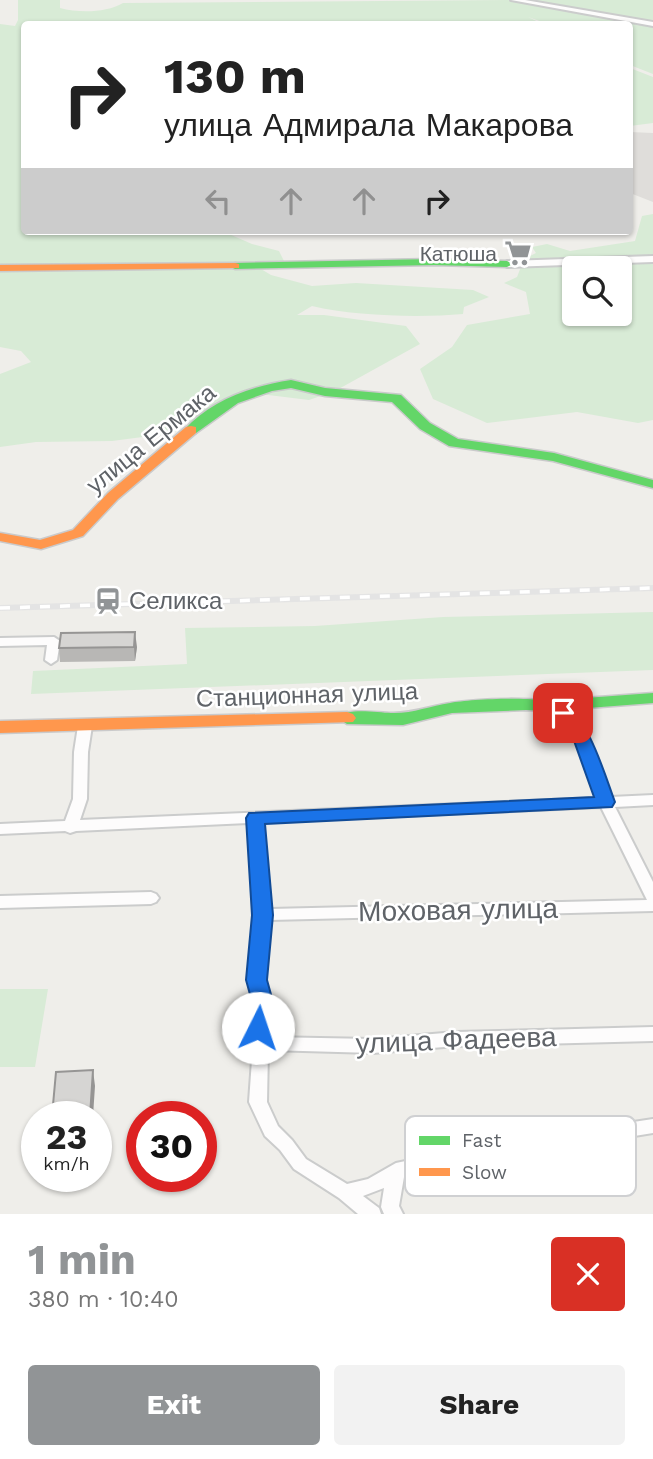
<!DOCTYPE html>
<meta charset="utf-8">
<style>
body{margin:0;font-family:"Work Sans",sans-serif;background:#f2f2f2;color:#222;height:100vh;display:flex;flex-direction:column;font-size:26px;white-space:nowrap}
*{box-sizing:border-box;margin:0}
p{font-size:23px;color:#767676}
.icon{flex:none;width:38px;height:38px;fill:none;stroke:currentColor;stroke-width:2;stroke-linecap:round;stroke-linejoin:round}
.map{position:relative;height:1214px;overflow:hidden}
.side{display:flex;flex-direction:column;background:#fff;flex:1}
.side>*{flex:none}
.top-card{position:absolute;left:21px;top:21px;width:612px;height:214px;border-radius:7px;box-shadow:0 2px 5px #0004;background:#fff;color:#222;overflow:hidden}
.tools{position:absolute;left:562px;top:256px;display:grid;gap:14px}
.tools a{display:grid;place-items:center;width:70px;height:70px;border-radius:7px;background:#fff;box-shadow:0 2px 5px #0004;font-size:35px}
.speed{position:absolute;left:21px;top:1101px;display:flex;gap:14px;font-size:35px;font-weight:700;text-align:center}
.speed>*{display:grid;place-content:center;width:91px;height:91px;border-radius:50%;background:#fff;box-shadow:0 2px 5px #0004;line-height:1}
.speed small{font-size:18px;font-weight:400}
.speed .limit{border:10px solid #d22;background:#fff;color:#111}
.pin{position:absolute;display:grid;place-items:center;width:60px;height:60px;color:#fff;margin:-30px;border-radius:14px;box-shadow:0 4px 10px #0006}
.me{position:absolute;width:77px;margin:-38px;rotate:4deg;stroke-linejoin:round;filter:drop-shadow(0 0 5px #0008)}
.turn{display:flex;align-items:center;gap:24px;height:147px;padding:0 28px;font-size:32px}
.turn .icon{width:91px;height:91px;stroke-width:2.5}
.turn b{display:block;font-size:49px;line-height:60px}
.lanes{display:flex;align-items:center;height:66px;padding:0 28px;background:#0003;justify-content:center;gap:35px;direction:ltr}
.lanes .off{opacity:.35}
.round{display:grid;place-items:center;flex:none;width:74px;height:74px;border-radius:7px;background:#f2f2f2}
.summary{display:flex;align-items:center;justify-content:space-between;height:119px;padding:0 28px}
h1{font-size:42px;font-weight:700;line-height:52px;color:#919496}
.action{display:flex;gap:14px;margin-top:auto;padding:14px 28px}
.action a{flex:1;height:80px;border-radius:7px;background:#919496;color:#fff;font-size:28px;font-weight:700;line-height:80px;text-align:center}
.action a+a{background:#f2f2f2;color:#222}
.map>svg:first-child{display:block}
.industrial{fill:#dfddda}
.green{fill:#d8ebd6;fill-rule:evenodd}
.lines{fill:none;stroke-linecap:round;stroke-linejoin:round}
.street-casing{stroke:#cbcccc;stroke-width:4}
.fast-casing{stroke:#cacacb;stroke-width:3}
.slow-casing{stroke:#cacacb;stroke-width:3}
.street{fill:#fdfcfc;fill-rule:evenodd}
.fast{fill:#63d668;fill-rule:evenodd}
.slow{fill:#ff974d;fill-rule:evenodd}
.rail-casing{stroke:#e4e4e4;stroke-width:6}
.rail{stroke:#fff;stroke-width:3.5;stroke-dasharray:10;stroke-linecap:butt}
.wall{fill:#b8b7b5}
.shaded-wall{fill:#969594}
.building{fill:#d6d5d3;stroke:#969594;stroke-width:2}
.route{fill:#1a73e8;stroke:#114b97;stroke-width:2}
.labels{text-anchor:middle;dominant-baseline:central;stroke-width:5;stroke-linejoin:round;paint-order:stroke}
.far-poi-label{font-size:21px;fill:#5f6368;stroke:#fff;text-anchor:end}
.street-label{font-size:24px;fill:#5f6368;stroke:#fff}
.poi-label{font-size:24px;fill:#5f6368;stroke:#fff;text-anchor:start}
.near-street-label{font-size:28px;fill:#5f6368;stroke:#fff}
.key{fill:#fff;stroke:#cfd0d2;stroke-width:2}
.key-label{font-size:19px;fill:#5f6368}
</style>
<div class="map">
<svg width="653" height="1214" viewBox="0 0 653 1214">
<rect width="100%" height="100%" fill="#efeeea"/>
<path class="industrial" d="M630,132L653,133V202L630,193Z"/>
<path class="green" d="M18,0H60V8C79,13 106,13 123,3L508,0L653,25V74L630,65V24H548L528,17L543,24H24V231H222L252,244L279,251L285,263L261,269L271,275L312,286L356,283L473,290L489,297L464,307L463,314C419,318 354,316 312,306L297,315H324L406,326L420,344L335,391L309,400L243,392L210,407L173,433L112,441L36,442L0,447V374L31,362L21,351L0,347V24L15,26L18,20Z
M520,0H653V23Z
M630,68L653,77V123L630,126Z
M653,214V420L638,423L577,412L487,423L433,399L420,369L452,347L467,325L530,314L526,292L504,283L517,277L524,259L536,253L532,247L547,244L570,251L635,241L642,216ZM574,268H620V313H574Z
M653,612V670L31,694L33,671L187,664L185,628L315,626L443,617Z
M0,989H48L35,1067H0Z"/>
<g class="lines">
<defs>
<path id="street" d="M511,0H525L653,22V26Z
M653,256V262L507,267L503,264L507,261Z
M54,637L60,641L57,660L51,664L45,660L47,645L0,646V638Z
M563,709L568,710L588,737L611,797L653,795V805L615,807L653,882V911L270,920L265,980L269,998L265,1016L267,1037L373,1039L456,1032L653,1027V1041L456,1046L373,1053L268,1050L267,1102L278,1126L292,1140L306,1159L347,1184L368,1179L396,1163L481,1145L653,1119V1133L481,1161L404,1177L399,1206L403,1214H384L381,1207L384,1188L363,1196L379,1208L381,1214H358L339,1198L294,1169L280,1150L265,1136L249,1102L252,1060L249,1016L253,998L249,980L255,915L248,823L76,831L70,833L65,831L0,834V824L65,821L73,799L74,752L78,726L85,722L92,726L88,752L87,799L80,820L597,798L575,738L556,713ZM601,807L647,900L270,909L263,822Z
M151,892L156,894L159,898L156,902L151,904L0,908V896Z"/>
<path id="fast" d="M434,259L507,261L513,264L507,267L434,265L235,269L229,266L235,263Z
M291,380L325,388L401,395L430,423L458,439L554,453L653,480V488L553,461L449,446L420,429L392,402L325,396L291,388L272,391L238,403L196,433H186L184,430C211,400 252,386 291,380Z
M653,693V703L588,708L563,718L547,711L526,710L452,713L403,725L347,724L338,718C347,707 377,713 391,713C411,714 430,706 450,703C473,699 545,695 564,706L585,698Z"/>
<path id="slow" d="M235,263L239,264V268L0,271V265Z
M191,426L196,427V433L118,499L83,536L41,549L0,541V533L40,540L73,530L108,493L186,427Z
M347,712L353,714L356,718L353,722L0,733V721Z"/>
</defs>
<use href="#street" class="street-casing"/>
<use href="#fast" class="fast-casing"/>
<use href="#slow" class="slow-casing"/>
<use href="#street" class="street"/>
<use href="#fast" class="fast"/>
<use href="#slow" class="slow"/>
<defs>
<path id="rail" d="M0,608L653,588"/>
</defs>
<use href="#rail" class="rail-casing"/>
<use href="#rail" class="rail"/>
</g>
<path class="wall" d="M137,647L135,661L60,662L59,648Z
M50,1176H89L50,1180Z"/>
<path class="shaded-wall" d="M135,632L137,647L135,661L134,647Z
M93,1070L95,1086L93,1116H90Z"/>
<path class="building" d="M135,632L134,647L59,648L61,633Z
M93,1070L90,1116H52L56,1072Z"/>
<path class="route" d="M563,707C588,714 606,779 615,802L612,807L265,824L273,915L267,980L272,998L269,1028L266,1035L258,1037L251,1035L247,1028L251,998L246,980L252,915L246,818L249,813L594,797L573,738L554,713Z"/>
<defs>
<symbol id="supermarket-bare" viewBox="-9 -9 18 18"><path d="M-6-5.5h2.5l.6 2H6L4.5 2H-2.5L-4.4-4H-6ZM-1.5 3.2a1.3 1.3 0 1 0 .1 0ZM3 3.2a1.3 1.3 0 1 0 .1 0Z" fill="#919496" stroke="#fff" stroke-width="2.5" paint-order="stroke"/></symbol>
<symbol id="station-bare" viewBox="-9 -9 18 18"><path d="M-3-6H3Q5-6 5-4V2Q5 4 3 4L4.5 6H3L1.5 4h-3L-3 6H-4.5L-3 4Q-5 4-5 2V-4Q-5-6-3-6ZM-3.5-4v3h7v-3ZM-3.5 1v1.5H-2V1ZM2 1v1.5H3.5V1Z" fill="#919496" stroke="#fff" stroke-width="2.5" paint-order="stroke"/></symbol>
</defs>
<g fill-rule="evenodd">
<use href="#supermarket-bare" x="499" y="234" width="38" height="38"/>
<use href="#station-bare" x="89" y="582" width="38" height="38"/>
</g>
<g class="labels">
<g class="far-poi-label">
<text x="497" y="253">Катюша</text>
</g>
<g class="street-label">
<text transform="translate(151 439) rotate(-39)">улица Ермака</text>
<text transform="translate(307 695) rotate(-2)">Станционная улица</text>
</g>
<g class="poi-label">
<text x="129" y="601">Селикса</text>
</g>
<g class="near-street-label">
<text transform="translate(458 910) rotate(-1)">Моховая улица</text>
<text transform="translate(456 1040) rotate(-2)">улица Фадеева</text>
</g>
</g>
<rect x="405" y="1116" width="231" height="80" rx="10" class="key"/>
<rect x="419" y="1136" width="31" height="9" fill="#63d668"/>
<rect x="419" y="1168" width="31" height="8" fill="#ff974d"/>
<g class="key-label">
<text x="462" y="1147">Fast</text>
<text x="462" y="1179">Slow</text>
</g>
</svg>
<div class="tools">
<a><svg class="icon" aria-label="search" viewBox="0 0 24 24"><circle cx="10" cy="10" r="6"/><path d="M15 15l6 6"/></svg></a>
</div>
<div class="speed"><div>23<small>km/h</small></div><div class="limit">30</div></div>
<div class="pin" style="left:563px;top:713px;background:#d93025"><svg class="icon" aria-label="arrive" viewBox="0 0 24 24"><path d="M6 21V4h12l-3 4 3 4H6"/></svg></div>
<svg class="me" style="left:258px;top:1028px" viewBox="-20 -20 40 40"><circle r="19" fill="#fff"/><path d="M0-13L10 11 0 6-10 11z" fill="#1a73e8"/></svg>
<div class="top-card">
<div class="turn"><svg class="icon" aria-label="right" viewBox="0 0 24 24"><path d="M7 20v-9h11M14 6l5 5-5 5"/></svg><div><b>130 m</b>улица Адмирала Макарова</div></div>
<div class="lanes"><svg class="icon off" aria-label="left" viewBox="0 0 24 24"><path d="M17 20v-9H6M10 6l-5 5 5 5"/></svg><svg class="icon off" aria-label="ahead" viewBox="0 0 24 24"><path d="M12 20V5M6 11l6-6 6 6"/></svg><svg class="icon off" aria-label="ahead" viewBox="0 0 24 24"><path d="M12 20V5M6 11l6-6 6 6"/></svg><svg class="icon" aria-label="right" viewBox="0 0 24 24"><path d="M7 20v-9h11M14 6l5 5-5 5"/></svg></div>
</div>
</div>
<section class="side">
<div class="summary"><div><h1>1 min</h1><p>380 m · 10:40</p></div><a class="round" style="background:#d93025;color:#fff"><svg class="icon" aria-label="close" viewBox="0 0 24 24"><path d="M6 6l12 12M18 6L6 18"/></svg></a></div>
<div class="action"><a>Exit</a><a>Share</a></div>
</section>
